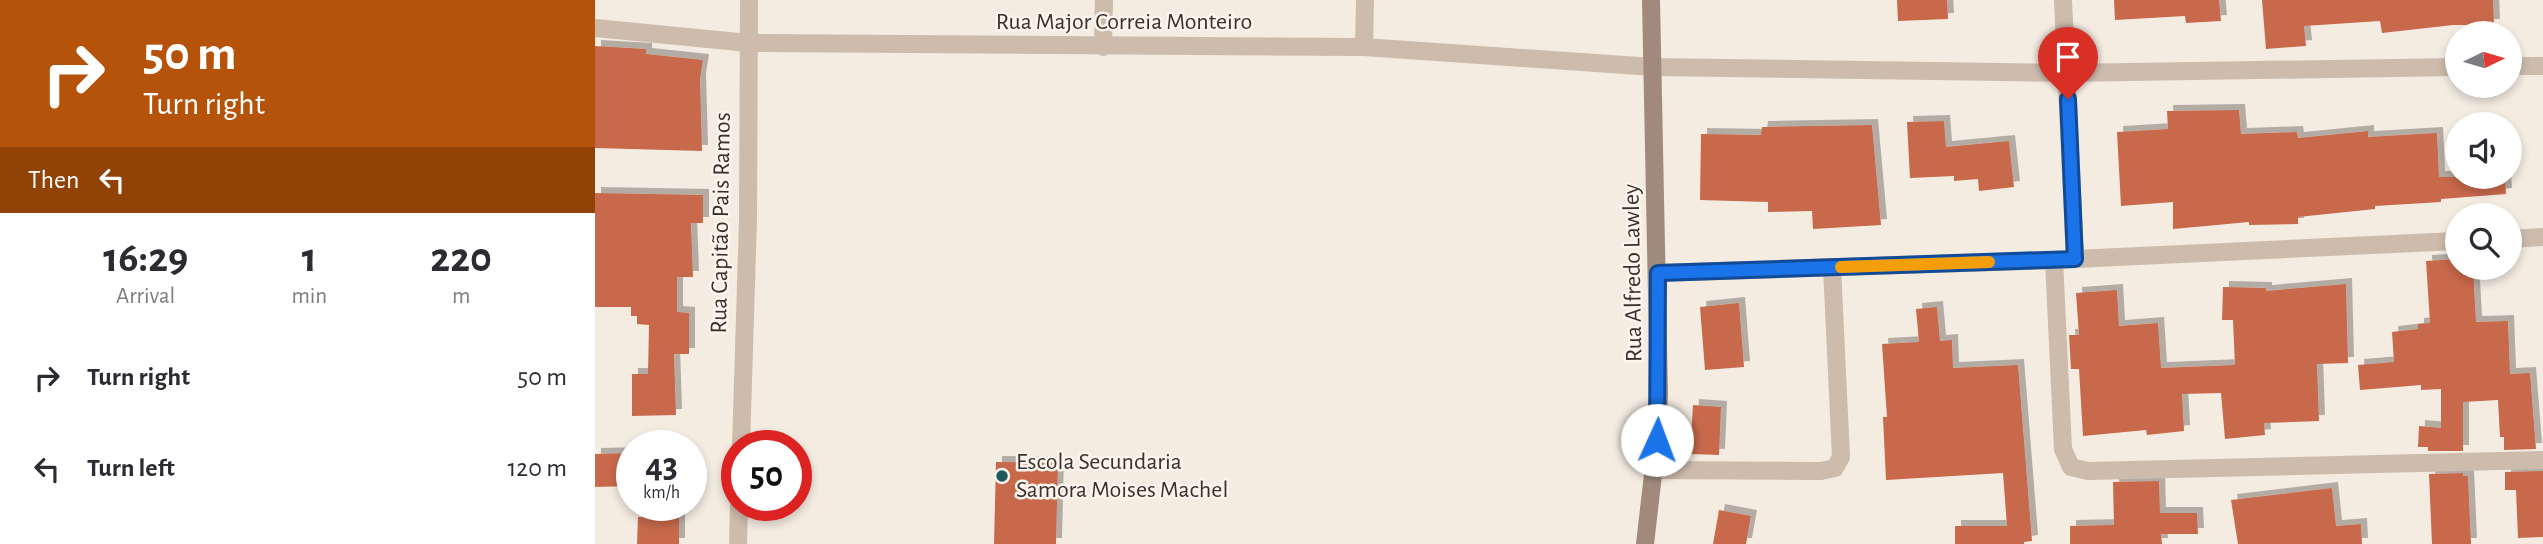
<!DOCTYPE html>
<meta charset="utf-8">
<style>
body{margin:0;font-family:"Alegreya Sans",sans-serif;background:#f2f2f3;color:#2b2b33;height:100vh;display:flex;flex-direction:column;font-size:26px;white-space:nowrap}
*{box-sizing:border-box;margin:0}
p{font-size:23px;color:#7c7c81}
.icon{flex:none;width:38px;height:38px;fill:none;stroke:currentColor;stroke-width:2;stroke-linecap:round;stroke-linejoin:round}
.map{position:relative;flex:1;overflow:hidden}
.side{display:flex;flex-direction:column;background:#fff;width:595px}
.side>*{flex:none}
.guide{background:#b45309;color:#fff;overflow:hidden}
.needle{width:46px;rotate:85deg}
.tools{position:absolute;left:1850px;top:21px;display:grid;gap:14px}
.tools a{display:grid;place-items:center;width:77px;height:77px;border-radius:50%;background:#fff;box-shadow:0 4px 10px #0003;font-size:35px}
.speed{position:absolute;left:21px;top:430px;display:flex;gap:14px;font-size:35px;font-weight:700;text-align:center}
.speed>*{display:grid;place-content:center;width:91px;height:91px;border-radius:50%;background:#fff;box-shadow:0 4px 10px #0003;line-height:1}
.speed small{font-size:18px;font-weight:400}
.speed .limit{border:10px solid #d22;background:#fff;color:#111}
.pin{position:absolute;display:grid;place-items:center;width:60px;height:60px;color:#fff;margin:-72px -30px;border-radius:50% 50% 50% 0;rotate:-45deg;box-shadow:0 0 7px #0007}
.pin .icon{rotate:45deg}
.me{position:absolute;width:77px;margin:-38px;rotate:2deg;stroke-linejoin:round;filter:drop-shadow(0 0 5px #0008)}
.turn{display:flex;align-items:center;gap:24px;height:147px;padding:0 28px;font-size:32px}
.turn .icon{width:91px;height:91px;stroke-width:2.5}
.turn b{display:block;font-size:49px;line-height:60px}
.then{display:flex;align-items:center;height:66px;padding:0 28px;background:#0003;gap:14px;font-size:26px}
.eta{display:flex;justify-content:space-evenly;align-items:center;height:119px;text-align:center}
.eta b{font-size:42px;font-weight:700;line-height:49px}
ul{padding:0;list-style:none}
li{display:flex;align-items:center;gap:21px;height:91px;padding:0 28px}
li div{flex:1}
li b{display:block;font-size:26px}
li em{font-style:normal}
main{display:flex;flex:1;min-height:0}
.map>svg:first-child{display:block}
.building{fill:#c8694b;filter:url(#shadow)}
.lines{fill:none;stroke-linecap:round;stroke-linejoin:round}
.street{stroke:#cdbbac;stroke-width:18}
.secondary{stroke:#a18a7d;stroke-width:18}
.route-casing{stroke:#114b97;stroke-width:18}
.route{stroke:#1a73e8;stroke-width:12}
.slow{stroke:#f59e0b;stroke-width:12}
.poi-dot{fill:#1f5a5e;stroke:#fbf5ee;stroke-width:2.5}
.labels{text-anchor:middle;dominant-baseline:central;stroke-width:5;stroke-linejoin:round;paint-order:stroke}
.street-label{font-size:24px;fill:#3b302b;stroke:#fbf5ee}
.poi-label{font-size:24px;fill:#3b302b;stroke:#fbf5ee;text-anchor:start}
</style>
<main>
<section class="side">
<div class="guide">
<div class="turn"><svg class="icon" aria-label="right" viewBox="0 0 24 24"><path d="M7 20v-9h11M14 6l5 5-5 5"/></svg><div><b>50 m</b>Turn right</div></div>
<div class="then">Then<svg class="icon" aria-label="left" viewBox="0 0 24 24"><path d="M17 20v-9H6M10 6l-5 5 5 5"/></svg></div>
</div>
<div class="eta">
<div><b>16:29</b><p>Arrival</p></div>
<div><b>1</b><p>min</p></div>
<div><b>220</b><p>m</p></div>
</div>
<ul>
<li><svg class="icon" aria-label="right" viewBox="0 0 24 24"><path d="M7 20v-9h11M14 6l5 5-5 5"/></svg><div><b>Turn right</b></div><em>50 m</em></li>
<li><svg class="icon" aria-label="left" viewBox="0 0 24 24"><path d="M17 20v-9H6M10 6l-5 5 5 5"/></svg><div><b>Turn left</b></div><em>120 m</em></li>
</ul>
</section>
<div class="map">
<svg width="1948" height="544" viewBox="0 0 1948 544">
<defs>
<filter id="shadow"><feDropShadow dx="6" dy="-6" stdDeviation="0" flood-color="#0004"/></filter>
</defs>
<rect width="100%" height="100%" fill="#f4ebe1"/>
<path class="building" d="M1302,0H1352L1353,19L1303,21Z
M1519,0H1624L1626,21L1591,23L1590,16L1520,20Z
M1667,0H1898L1899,25H1858L1787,33L1785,21L1709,26L1711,46L1671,49Z
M0,46L51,49V54L108,60L105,79L107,151L0,148Z
M1644,110L1646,134L1702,132L1703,138L1773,131V137L1842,133L1844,177H1910L1911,194L1846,199V202L1780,206V209L1703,217V224L1654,225V222L1578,229V202L1526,206L1522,132L1573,129L1572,111Z
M1349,121L1351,147L1414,141L1419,187L1384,191L1383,179L1359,181V176L1315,178L1312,122Z
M1277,125L1286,225L1218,229L1217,211L1173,212V202L1105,200L1106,134L1166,135L1167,127Z
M0,193L108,195V223H96L98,277H82V312L94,313V354H79L81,415L37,416V374H53L54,325L42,324V316H36V307H0Z
M1862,259V268H1878L1881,322L1913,321L1915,374L1935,373L1941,449L1909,450V437H1905L1903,400L1868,402V451H1833V447H1823L1824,426L1846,428V389L1826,390V385L1765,390L1763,365L1799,362L1797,332L1823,329V324L1835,323L1831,261Z
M1751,284L1753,363L1722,364L1724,421L1669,423L1670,435L1630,439L1626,393L1587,394L1589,431L1552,435L1551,430L1488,436L1484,369H1476L1474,335H1484L1481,293L1522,290L1524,326L1563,323L1566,368L1640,365L1638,320H1627L1628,287L1671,288V291Z
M1144,303L1149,367L1110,370L1105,307Z
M1342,307L1345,341L1357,340L1358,368L1423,365L1437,541L1429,542V544H1360V526H1412L1408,473L1291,480L1288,417H1292L1287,344L1324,342L1321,309Z
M1098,405L1126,407L1124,455L1095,454Z
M37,453V486L0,487V454Z
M401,462L463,463L461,544H399Z
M1948,471V537L1923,538L1921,490H1910V472Z
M1868,473V476H1873L1876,544H1837L1834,474Z
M1564,481L1565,513H1602L1603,534H1566L1567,544H1475V526L1519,525L1518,482Z
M1737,488L1741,526L1766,524L1767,544H1643L1636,500Z
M1124,510L1156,516L1151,544H1118Z
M43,517L84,518V544H42Z"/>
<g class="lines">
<path class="street" d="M1468,0L1480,259
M0,28L154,43L769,47L1058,67L1472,73L1862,67
M508,47L509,0
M769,47L770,0
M1914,66H1948
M1914,239L1948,237
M1459,260L1468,449L1476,467L1493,471L1948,460
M1063,273L1459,260L1862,241
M146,446L153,220L154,0
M1060,470L1226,471L1240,468L1246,457L1237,267
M143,544L144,506"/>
<path class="secondary" d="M1050,544L1062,440L1064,394L1056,0"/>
</g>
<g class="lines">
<defs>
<path id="route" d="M1062,440L1063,273L1480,259L1473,99"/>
</defs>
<use href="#route" class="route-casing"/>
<use href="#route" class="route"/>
<path class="slow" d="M1246,267L1394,262"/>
</g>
<circle class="poi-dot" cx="407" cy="476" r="7"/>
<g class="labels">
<g class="street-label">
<text x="529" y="22">Rua Major Correia Monteiro</text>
<text transform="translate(126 223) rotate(-89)">Rua Capitão Pais Ramos</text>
<text transform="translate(1038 273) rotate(-91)">Rua Alfredo Lawley</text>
</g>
<g class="poi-label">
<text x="421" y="462">Escola Secundaria<tspan x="421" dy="28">Samora Moises Machel</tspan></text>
</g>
</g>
</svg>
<div class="tools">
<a><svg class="needle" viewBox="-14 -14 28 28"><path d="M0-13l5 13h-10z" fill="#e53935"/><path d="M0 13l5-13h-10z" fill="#7c7c81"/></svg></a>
<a><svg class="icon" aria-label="sound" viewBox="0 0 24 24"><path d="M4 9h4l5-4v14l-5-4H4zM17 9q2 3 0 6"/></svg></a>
<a><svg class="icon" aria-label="search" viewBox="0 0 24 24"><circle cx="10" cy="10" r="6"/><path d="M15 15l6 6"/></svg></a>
</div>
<div class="speed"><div>43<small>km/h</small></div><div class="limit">50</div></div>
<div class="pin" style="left:1473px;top:99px;background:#d93025"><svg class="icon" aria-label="arrive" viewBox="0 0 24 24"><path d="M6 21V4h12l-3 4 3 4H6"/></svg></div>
<svg class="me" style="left:1062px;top:440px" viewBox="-20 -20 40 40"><circle r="19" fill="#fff"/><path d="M0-13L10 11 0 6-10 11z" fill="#1a73e8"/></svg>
</div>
</main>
